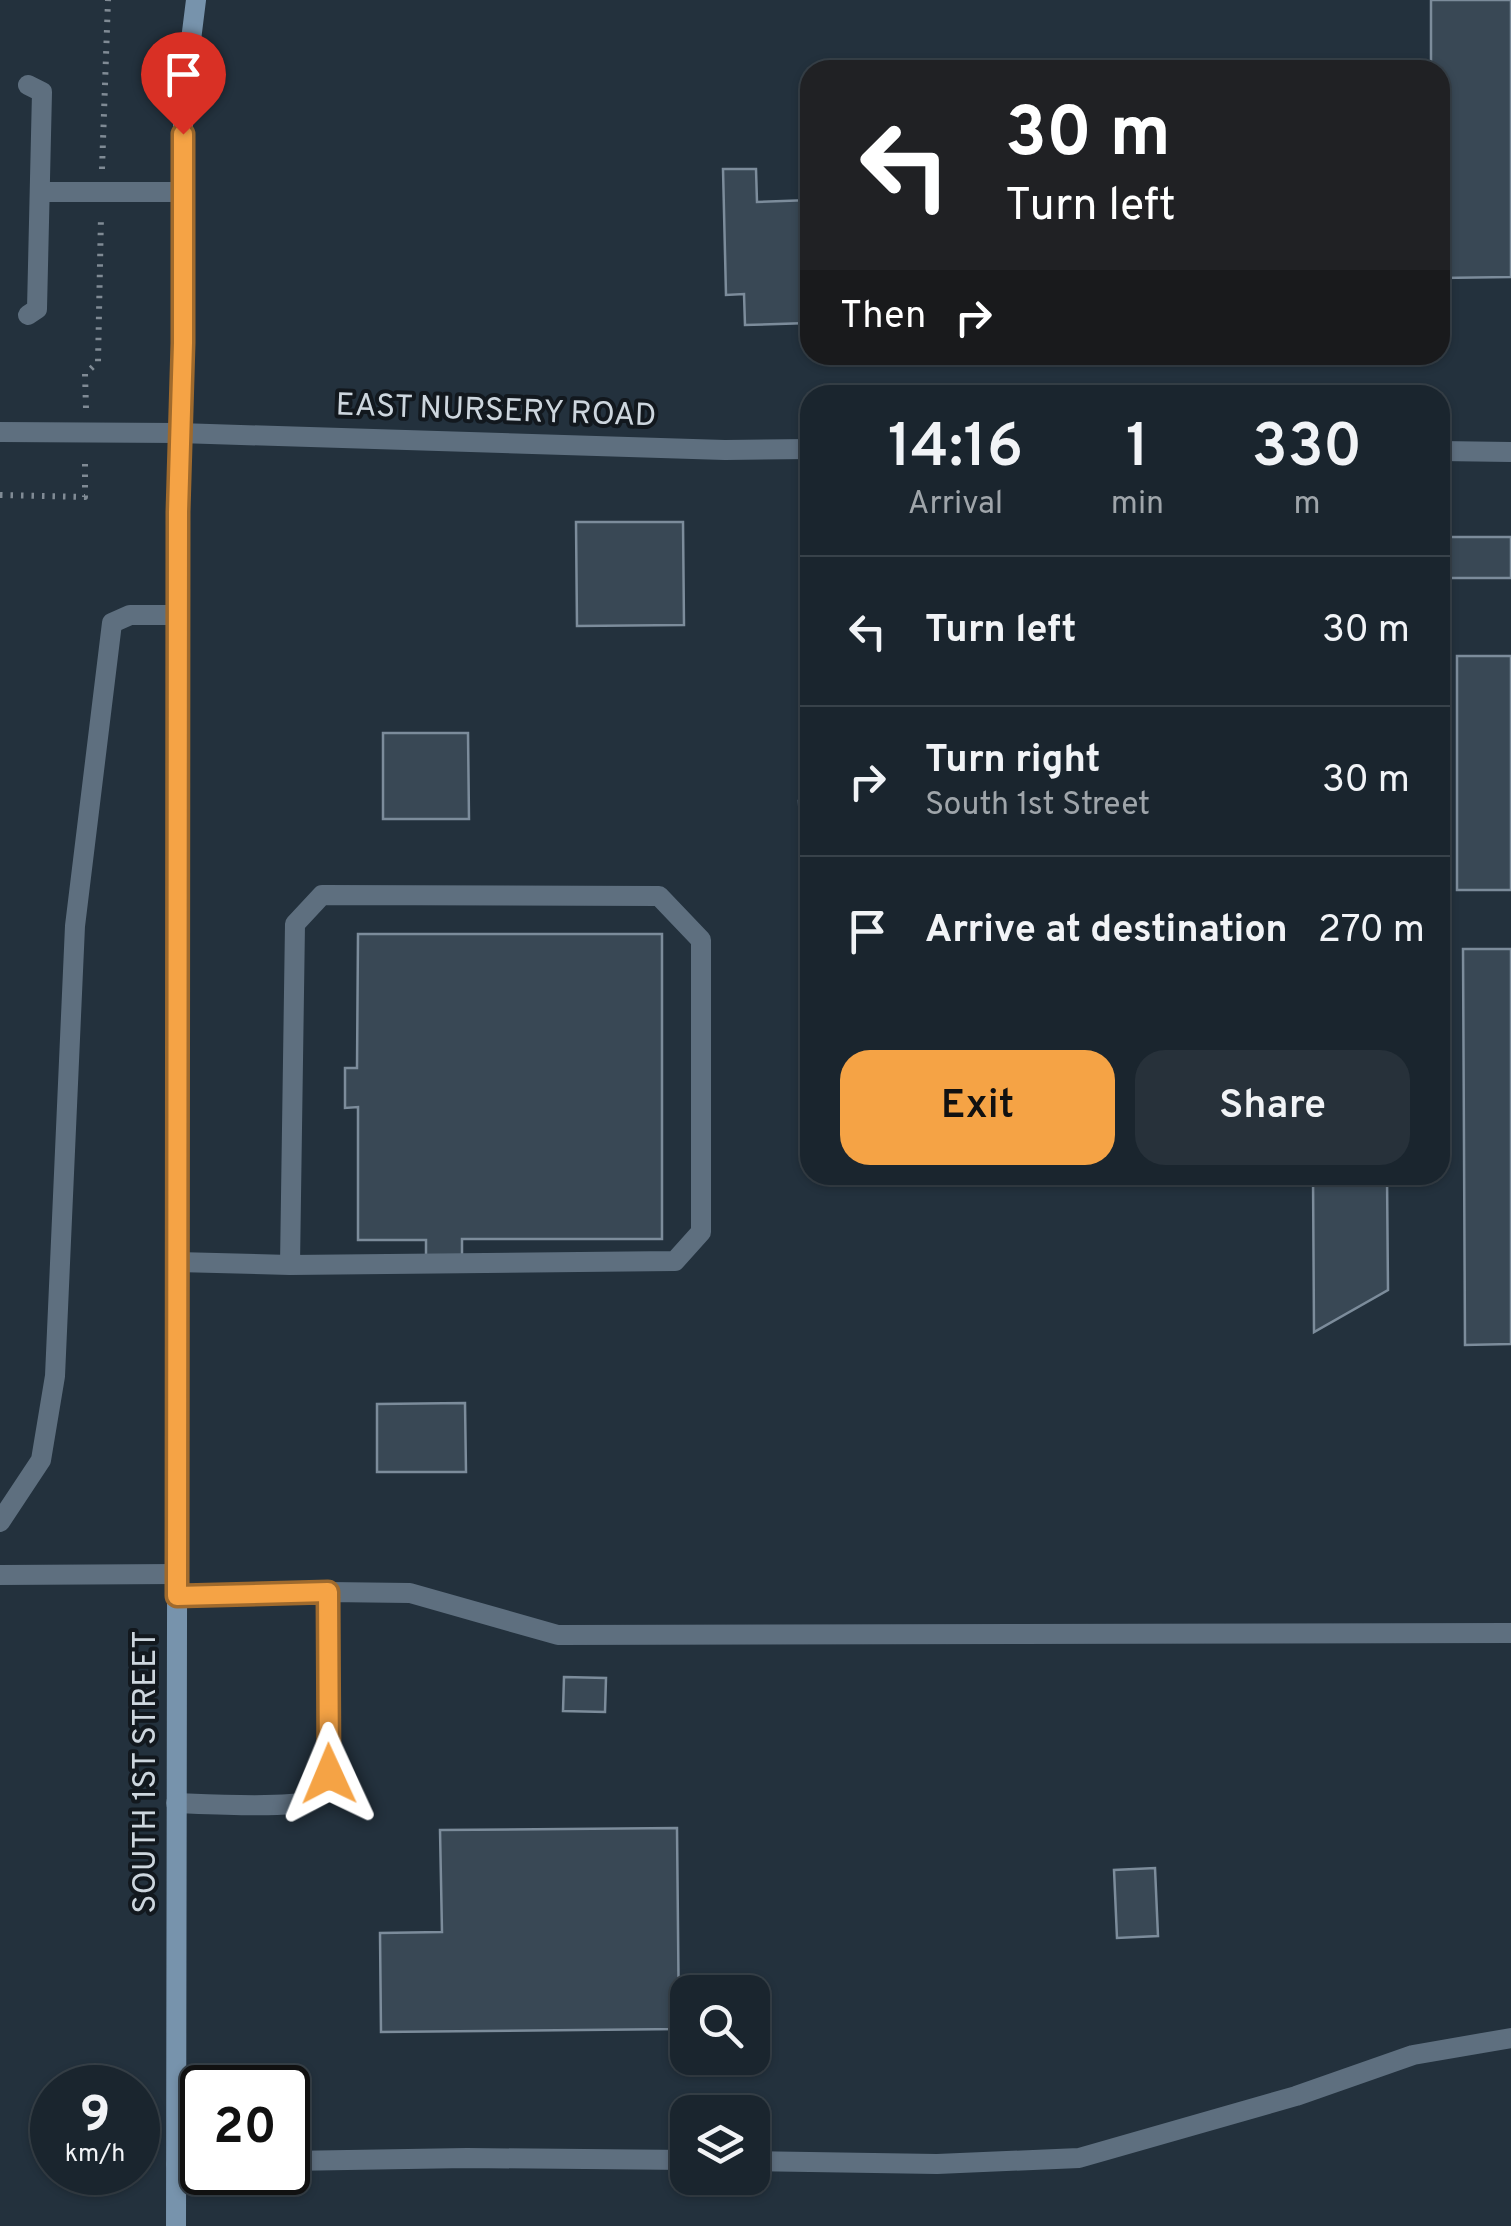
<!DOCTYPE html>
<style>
body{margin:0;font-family:Overpass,sans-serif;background:#27313a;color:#f1f3f6;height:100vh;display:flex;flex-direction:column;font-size:38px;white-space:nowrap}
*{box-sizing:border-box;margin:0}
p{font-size:32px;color:#9fa5aa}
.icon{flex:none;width:55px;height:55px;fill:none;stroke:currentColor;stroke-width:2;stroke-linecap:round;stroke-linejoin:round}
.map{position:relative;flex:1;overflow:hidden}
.panel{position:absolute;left:800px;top:385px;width:650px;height:800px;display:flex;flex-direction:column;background:#1a252e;border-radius:30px;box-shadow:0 2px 8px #0004,0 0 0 2px #38424a}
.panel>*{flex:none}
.guide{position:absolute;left:800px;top:60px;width:650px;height:305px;border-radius:30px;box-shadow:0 2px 8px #0004,0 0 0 2px #38424a;background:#202124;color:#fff;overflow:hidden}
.tools{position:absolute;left:670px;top:1975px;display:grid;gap:20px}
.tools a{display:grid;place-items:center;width:100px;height:100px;border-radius:20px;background:#1a252e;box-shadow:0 2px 8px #0004,0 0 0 2px #38424a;font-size:50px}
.speed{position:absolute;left:30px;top:2065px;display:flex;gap:20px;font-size:50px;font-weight:700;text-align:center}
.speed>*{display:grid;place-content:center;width:130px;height:130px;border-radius:50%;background:#1a252e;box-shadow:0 2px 8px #0004,0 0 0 2px #38424a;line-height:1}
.speed small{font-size:25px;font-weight:400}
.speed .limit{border:5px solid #111;border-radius:15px;background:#fff;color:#111}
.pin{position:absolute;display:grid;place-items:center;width:85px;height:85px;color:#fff;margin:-102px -42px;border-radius:50% 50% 50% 0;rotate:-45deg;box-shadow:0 0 10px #0007}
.pin .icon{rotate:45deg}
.me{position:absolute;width:110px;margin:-55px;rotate:359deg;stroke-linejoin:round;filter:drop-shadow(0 0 8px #0008)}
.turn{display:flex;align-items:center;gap:35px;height:210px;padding:0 40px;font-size:45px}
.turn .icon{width:130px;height:130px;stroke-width:2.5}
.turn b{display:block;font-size:70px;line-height:85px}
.then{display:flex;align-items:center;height:95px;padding:0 40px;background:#0003;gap:20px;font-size:38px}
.eta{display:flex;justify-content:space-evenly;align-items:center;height:170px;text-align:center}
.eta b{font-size:60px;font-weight:600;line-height:70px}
.button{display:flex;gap:20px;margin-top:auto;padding:20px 40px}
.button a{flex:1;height:115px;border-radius:30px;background:#f5a345;color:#111;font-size:40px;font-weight:600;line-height:115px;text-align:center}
.button a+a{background:#27313a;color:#f1f3f6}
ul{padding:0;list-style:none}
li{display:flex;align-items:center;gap:30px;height:150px;padding:0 40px;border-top:2px solid #38424a}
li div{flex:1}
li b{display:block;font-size:38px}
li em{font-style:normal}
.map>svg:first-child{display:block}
.building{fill:#394855;stroke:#7c8c9b;stroke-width:2.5}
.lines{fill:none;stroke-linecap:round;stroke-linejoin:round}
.path{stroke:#808b95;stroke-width:6;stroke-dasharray:2.5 8;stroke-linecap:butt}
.service{stroke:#5e6f7f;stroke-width:20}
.minor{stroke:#5e6f7f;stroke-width:20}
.secondary{stroke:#7793ac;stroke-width:20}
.route-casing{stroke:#9f6a2d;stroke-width:25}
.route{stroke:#f5a345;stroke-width:18}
.labels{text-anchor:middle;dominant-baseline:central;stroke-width:8;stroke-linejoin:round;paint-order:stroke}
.street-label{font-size:32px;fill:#cdd6de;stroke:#12181e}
</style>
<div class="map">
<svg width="1511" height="2226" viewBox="0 0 1511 2226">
<rect width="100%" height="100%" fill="#23313d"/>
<path class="building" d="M1431,0H1511V277L1440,278V70H1431Z
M723,169H756L757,202L810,200V250H806L808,323L745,325L744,294L726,295Z
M576,522H683L684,625L577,626Z
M1440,537H1511V578H1440Z
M1457,656H1511V890H1457Z
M383,733H468L469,819H383Z
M799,801H810V870H802Z
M358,934H662V1239H462V1260H426V1240H358V1107L345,1108V1068H357Z
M1463,949H1511V1344L1465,1345Z
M1313,1175H1387L1388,1290L1314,1332Z
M465,1403L466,1472H377V1404Z
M564,1677L606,1678L605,1712L563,1711Z
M677,1828L679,2029L381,2032L380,1933L442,1932L440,1830Z
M1155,1868L1158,1936L1117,1938L1114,1870Z"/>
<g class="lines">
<path class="path" d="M102,169L108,0
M86,408L85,374L98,362L101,216
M0,495L85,497V460"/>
<path class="service" d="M40,192H183
M28,315L37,309L42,92L28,85
M177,1262L290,1265L675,1261L701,1232V940L659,896L322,895L295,924L290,1265
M0,1522L41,1460L55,1376L75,926L112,623L130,615H178
M0,1575L177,1574
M328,1592L410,1593L558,1635L1511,1633
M176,1803C204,1804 291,1809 312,1800C323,1794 325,1785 329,1775L328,1592L177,1596
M288,2161L467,2158L688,2160
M752,2161L937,2164L1079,2158L1296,2096L1413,2055L1511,2038
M176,2164L202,2163"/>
<path class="minor" d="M0,432L179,433L725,450L810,449
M1440,451L1511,452"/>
<path class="secondary" d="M176,2226L179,433L183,343V104L196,0"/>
</g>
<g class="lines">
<defs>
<path id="route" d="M183,134V343L178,512L177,1596L328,1592L329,1774"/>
</defs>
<use href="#route" class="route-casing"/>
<use href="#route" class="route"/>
</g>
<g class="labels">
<g class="street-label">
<text transform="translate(496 412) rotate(2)">EAST NURSERY ROAD</text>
<text transform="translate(147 1772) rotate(-90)">SOUTH 1ST STREET</text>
</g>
</g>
</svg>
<div class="tools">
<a><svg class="icon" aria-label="search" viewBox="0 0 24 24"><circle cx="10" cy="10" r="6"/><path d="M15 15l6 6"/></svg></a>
<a><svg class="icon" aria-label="layers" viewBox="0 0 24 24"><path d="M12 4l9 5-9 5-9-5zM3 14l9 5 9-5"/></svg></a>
</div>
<div class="speed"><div>9<small>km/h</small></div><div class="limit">20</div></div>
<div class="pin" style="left:183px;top:134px;background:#d93025"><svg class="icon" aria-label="arrive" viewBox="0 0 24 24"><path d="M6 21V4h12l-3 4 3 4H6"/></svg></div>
<svg class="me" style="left:329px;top:1774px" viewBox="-20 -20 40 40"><path d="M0-17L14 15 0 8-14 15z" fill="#f5a345" stroke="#fff" stroke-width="4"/></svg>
<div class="guide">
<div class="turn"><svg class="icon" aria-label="left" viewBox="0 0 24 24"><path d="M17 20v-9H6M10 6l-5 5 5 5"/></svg><div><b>30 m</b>Turn left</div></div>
<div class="then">Then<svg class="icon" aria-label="right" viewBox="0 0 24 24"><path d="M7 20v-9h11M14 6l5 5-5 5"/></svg></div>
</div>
<section class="panel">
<div class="eta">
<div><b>14:16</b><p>Arrival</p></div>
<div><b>1</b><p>min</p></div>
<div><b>330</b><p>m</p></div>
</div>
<ul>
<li><svg class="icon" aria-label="left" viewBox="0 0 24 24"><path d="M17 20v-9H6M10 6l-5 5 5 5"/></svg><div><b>Turn left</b></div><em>30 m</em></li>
<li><svg class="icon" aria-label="right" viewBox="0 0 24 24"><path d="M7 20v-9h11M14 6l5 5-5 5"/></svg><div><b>Turn right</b><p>South 1st Street</p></div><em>30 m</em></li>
<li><svg class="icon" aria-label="arrive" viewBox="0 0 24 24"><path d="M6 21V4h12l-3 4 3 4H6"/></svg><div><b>Arrive at destination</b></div><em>270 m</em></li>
</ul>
<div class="button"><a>Exit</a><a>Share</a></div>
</section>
</div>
